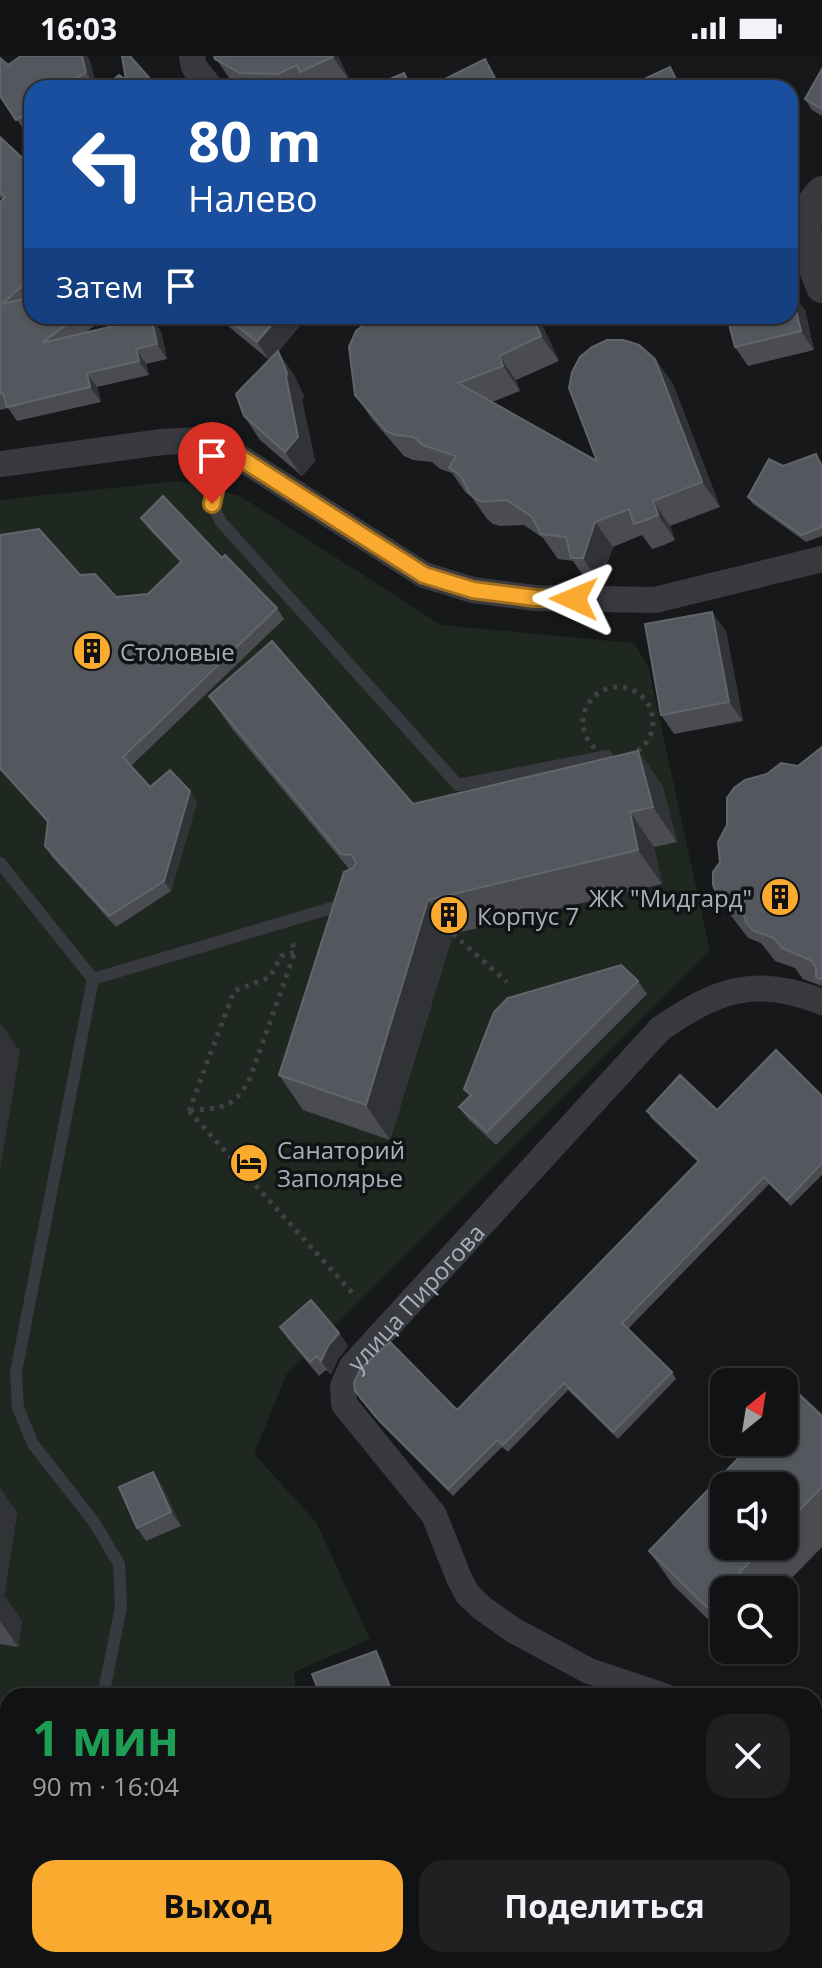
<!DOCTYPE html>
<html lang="ru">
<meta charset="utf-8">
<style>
body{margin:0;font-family:"Open Sans",sans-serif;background:#1e2022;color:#f1f3f6;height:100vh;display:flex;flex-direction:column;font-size:30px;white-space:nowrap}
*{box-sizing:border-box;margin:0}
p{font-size:26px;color:#9c9ea0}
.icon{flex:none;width:44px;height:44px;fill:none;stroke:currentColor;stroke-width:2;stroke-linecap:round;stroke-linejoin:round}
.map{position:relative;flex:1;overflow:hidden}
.drawer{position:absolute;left:0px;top:1632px;width:822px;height:280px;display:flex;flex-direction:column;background:#111214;border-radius:24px 24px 0 0;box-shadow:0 2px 6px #0004,0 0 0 2px #303234}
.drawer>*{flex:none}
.banner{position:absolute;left:24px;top:24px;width:774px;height:244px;border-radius:24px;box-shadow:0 2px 6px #0004,0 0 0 2px #303234;background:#1a4fa0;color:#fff;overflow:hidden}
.needle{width:52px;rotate:30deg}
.fabs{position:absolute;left:710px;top:1312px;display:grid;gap:16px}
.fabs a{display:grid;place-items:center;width:88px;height:88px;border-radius:16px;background:#111214;box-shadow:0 2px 6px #0004,0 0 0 2px #303234;font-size:40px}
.pin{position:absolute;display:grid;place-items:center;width:68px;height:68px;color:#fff;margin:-82px -34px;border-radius:50% 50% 50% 0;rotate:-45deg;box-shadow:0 0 8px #0007}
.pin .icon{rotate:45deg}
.me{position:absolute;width:88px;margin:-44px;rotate:271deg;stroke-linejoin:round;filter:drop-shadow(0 0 6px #0008)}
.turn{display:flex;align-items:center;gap:28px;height:168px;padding:0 32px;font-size:36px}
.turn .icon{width:104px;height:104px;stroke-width:2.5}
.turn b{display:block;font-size:56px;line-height:68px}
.then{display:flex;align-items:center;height:76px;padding:0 32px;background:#0003;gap:16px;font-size:30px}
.round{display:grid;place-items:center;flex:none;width:84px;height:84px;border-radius:24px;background:#1e2022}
.head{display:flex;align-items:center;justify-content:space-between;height:136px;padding:0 32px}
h1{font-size:48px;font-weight:700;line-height:60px;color:#1e9e55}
.action{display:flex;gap:16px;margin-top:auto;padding:16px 32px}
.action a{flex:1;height:92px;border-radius:24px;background:#faab2f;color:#111;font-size:32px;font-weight:700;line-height:92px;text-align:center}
.action a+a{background:#1e2022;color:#f1f3f6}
.status{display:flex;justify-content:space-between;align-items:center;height:56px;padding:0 40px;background:#111214;direction:ltr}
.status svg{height:22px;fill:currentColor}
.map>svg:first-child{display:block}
.green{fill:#1f2820}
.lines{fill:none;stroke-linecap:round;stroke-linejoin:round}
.path{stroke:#3e4146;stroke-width:5;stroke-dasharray:4 6;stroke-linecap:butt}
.service{stroke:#383a3f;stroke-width:12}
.minor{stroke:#383a3f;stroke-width:26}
.tertiary{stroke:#383a3f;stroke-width:32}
.wall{fill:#4a4c52;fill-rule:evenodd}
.shaded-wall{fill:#313337}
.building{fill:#54575d;stroke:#62656c;stroke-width:2}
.route-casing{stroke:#a26f1f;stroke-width:20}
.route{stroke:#faab2f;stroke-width:14}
.labels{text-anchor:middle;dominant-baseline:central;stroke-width:7;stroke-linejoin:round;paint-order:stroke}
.poi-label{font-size:24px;fill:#a9afba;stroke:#121315;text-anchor:start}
.street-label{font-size:24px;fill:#a9afba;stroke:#121315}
</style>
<div class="status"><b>16:03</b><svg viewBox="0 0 49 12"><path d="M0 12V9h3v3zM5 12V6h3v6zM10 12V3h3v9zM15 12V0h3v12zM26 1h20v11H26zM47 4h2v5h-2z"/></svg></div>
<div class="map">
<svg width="822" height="1912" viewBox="0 0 822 1912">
<rect width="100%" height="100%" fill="#17181a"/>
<path class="green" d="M177,425L240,440L441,569L634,587L648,610L710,895L286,1319L254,1398L316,1466L370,1583L294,1616L296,1640H8V1902L0,1894V444Z
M10,1904H324L328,1912H18Z"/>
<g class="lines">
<path class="path" d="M583 666a35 35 0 1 1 70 0a35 35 0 1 1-70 0Z
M453,878L507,926
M190,1054C221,1053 235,1052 250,1022L295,896
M189,1055L354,1239
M189,1055L234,935L270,921L281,900L295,896L292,886"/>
<path class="service" d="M228,394L218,421L212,448L221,466L458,729L607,700
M0,807L93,923
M103,1640L121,1551L119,1508L94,1466L33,1388L18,1352L16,1316L93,923L345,848
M0,1789L8,1780
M8,1844L6,1847L8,1851
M0,1880L8,1887
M26,1904L34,1912
M60,1904L70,1912
M88,1904L90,1912
M305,1904L309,1912"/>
<g class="minor">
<path d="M192,0L194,11L211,32"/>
<path d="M0,408L162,386L198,384L228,394L424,519L473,534L535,542L655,544L822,503"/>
<path id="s1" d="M664,1640L589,1615L513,1574L482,1552L468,1539L459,1522L434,1459L344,1348L343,1330L352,1310L660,973C717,934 754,919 822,946"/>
<path d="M814,1739L822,1747"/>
</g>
<path class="tertiary" d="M822,136C793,165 809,198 822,231"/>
</g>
<path class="wall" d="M21,0H87L90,5L96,31L94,32H32V75L27,78L0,40L8,9Z
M214,0H338L350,25L334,32H241L232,26Z
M822,13V60L812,54L805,43Z
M0,83L32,111V260H108L86,276L151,261L161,276L167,303L146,308L149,319L97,331L101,346L17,365L8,352L0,354V146L2,143L0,141Z
M805,254L814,294L748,310L735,291Z
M216,260H308L278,296L294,319L304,340L302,344L315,405L302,420L260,384L244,360L269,304Z
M487,260H538L559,305L516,324L520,335L492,346L597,405L655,303L673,328L720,451L670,470L675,484L664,489L652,493L642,479L613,491L600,527H588L573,505L558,503L543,482L524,469L500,470L493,468L487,463L471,440L466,437L452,417L440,413L432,406L413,404L404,400L372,363L355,339L488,263Z
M607,260H648L607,261Z
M816,398L822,407V480L806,486L753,448L748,441L783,410Z
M141,462L222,502L277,552L284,563L131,710L150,731L197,746L171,835L116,871L52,801L45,790L48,767L0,714V479L80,519L116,541L148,538L180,506L148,472Z
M726,575L743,665L674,678L661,659Z
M209,640L413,748L638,695L662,729L677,786L654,791L662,828L453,878L390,1084L303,1054L279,1019L350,814L233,674Z
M822,691V930L803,923L795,912L775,905L761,887L748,882L720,845L798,710Z
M638,925L647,938L496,1089L469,1064L459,1051L470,1040L464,1033Z
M822,1040V1119L791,1150L769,1128L628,1273L672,1316L676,1323L618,1383L568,1334L508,1396L502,1391L453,1440L381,1368L360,1342L457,1354L698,1106L651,1062L647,1055L717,1054Z
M280,1271L339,1277L348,1290L338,1303L331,1318L326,1314L319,1320L289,1284Z
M822,1360V1491L780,1534H724V1579L673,1529L649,1495ZM784,1430V1490H724Z
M153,1416L162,1429L181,1470L146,1485L137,1472Z
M0,1432L17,1457L4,1540L22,1565L18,1591L0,1588Z
M814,1801L822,1809V1860L814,1852Z
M103,1904H228L233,1912H133L130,1907L125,1912H109Z
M564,1904H730L738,1912H573Z"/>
<path class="shaded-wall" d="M82,0H87L90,5L96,31L86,16Z
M332,0H338L350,25Z
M791,235L805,254L814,294L801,275Z
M279,260H308L278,296L294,319L304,340L302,344L315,405L302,420L285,396L270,305L257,286Z
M532,260H538L559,305L541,280Z
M151,261L161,276L167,303L157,288Z
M136,293L146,308L149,319L139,305Z
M499,300L516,324L520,335L503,310Z
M655,303L673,328L720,451L702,426Z
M87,317L97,331L101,346L90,331Z
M653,445L670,470L675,484L658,459Z
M595,466L613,491L600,527L583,502Z
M712,556L726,575L743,665L729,646Z
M638,695L662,729L677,786L653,751Z
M190,735L197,746L171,835L164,825Z
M630,756L654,791L662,828L638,794Z
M428,844L453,878L390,1084L366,1049Z
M0,967L20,995L0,1114Z
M339,1277L348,1290L338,1303L331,1318L321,1305L328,1290Z
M153,1416L162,1429L181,1470L171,1456Z
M0,1432L17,1457L4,1540L22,1565L18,1591L0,1565Z
M376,1595L381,1602L395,1640H393Z"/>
<path class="building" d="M21,0H82L86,16L63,32H32V53L16,64L0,40V2L8,9Z
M122,0H130L158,32H104L119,19L126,24Z
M214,0H332L333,1L300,16L297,9L278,18L240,17L215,3Z
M485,3L500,32H427Z
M670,11L680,32H625Z
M822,13V53L805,43Z
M404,17L411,32H369Z
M1,82L32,111V221L2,248L32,241V260H78L42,287L151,261L157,288L136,293L139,305L87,317L90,331L7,351L3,337L0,338V146L5,141L0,136Z
M790,235H791L801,275L735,291L727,260H790Z
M225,260H279L257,286Z
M487,260H532L541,280L499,300L503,310L458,327L597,405L569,332L572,316L580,301L592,291L607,284H623L639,289L655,303L702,426L653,445L658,459L646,464L634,468L629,453L595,466L583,502H571L566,481L541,478L532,461L507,444L483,446L476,443L470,438L460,419L449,412L456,400L423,389L414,381L396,379L386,375L355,339L349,291L356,275L367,266L383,262L488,263Z
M278,295L287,317L286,321L298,381L285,396L244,360L236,338Z
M816,398L822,412V471L801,479L748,441L769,403L783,410Z
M163,440L222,502L225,499L277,552L123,701L150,731L170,714L190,735L164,825L109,860L45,790L48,765L0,712V479L39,473L80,519L95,518L116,541L148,538L182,505L141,462Z
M712,556L729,646L661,659L645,568Z
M272,585L413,748L638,695L653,751L630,756L638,794L428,844L366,1049L279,1019L344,816L353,812L356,807L352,799L341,798L209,640Z
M822,691V921L820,923L816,921V912L812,905L782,892L774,882L754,875L746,867L744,858L727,852L720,845L713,829V816L720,806L718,786L727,769V742L734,732L745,724L767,718L781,707L798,710Z
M621,909L638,925L487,1076L459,1051L471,1039L464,1033L494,956L508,942Z
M776,994L822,1040V1107L787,1144L764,1121L622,1267L672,1316L613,1376L564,1327L503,1389L497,1384L448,1433L376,1361L355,1335L354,1326L361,1312L390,1286L457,1354L699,1105L647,1055L680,1019L717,1054Z
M311,1244L339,1277L328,1290L321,1305L317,1300L310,1306L280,1271Z
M800,1339L822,1360V1431L784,1470V1430H724V1490H765L739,1517L748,1525L740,1534H724V1550L715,1559L649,1495L754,1386H784V1355Z
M153,1416L171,1456L137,1472L119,1431Z
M376,1595L393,1640H321L312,1618Z
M814,1801L822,1809V1851L814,1843Z
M104,1904H121L111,1912Z
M128,1904H227L232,1912H133Z
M327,1904H380L384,1912H331Z
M457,1904H505L511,1912H449L448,1911Z
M568,1904H730L738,1912H576Z"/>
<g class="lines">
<defs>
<path id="route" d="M212,448L218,421L228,394L424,519L473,534L535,542L574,543"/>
</defs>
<use href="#route" class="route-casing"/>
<use href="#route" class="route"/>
</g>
<defs>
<symbol id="building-disc" viewBox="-11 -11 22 22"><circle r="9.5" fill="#faab2f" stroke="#121315"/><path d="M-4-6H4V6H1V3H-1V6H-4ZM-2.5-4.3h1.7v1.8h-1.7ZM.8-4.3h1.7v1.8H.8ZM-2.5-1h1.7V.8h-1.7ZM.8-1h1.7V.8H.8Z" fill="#111"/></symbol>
<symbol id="hotel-disc" viewBox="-11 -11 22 22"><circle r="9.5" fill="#faab2f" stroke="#121315"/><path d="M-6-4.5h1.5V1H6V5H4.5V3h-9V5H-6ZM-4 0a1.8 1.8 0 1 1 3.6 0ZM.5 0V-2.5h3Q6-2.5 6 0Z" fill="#111"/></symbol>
</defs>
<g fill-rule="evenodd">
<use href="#building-disc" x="70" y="573" width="44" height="44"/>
<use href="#building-disc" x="758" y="819" width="44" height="44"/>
<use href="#building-disc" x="427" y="837" width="44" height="44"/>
<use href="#hotel-disc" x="227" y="1085" width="44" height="44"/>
</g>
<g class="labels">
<g class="poi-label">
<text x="120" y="595">Столовые</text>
<text x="752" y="841" text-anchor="end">ЖК "Мидгард"</text>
<text x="477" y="859">Корпус 7</text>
<text x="277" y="1093">Санаторий<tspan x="277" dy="28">Заполярье</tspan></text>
</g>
<g class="street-label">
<text stroke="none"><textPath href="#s1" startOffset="586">улица Пирогова</textPath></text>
</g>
</g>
</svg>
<div class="fabs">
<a><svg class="needle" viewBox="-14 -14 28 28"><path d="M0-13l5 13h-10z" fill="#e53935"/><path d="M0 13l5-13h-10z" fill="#9c9ea0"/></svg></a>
<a><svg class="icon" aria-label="sound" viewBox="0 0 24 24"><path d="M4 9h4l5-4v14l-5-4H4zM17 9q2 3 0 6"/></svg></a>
<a><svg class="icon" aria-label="search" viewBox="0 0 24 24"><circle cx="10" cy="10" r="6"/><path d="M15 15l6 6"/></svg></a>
</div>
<div class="pin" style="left:212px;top:448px;background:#d93025"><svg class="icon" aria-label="arrive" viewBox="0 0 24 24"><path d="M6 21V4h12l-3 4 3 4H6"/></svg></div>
<svg class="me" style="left:574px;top:543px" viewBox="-20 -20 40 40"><path d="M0-17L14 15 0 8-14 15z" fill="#faab2f" stroke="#fff" stroke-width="4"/></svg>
<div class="banner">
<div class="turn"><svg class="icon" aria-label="left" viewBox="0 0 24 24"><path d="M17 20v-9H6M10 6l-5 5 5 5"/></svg><div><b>80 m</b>Налево</div></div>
<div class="then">Затем<svg class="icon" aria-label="arrive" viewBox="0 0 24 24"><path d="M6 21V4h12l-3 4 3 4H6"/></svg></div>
</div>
<section class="drawer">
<div class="head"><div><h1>1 мин</h1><p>90 m · 16:04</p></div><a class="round"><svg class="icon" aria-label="close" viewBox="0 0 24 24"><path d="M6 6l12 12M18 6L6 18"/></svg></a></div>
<div class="action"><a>Выход</a><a>Поделиться</a></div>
</section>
</div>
